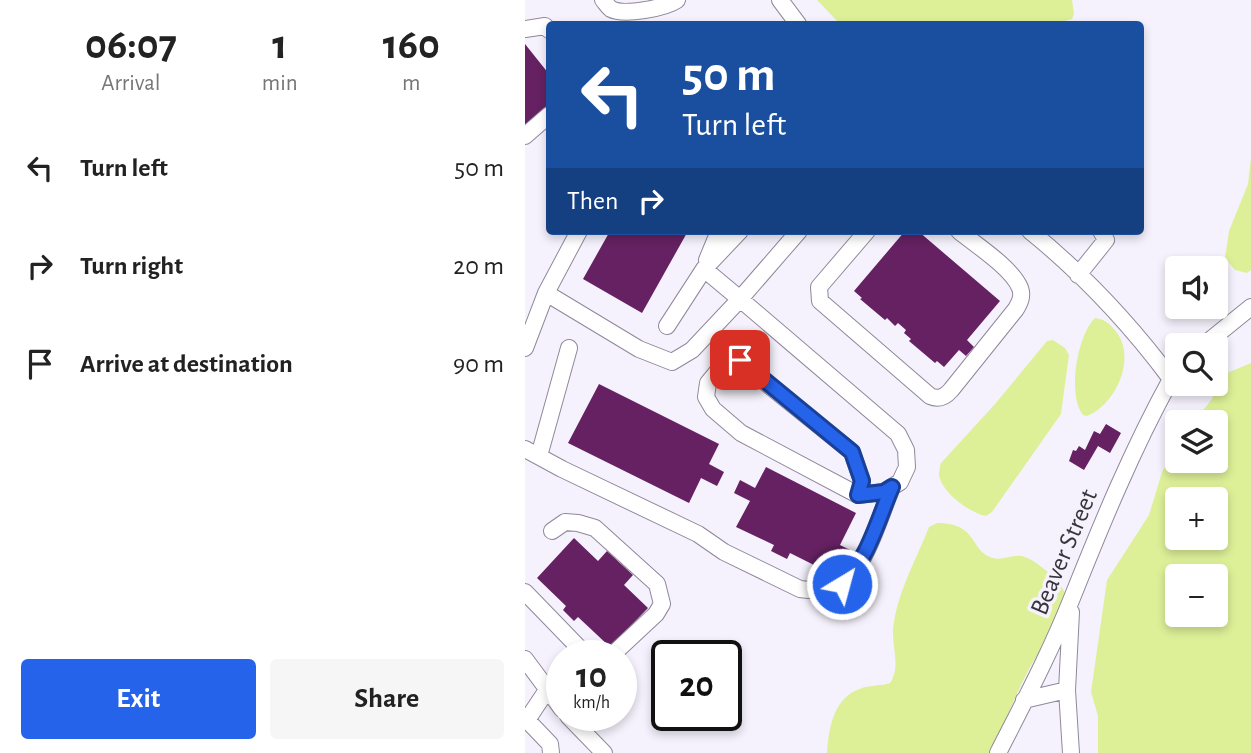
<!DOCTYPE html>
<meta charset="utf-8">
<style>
body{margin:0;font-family:"Alegreya Sans",sans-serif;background:#f6f6f6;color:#222;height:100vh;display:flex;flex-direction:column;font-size:26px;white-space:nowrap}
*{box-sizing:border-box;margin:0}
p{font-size:23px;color:#767676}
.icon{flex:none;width:38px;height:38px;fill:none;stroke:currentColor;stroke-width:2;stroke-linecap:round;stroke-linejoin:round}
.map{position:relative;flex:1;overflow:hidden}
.panel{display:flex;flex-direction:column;background:#fff;width:525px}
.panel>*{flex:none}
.banner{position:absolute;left:21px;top:21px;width:598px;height:214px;border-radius:7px;box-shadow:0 4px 10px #0003;background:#1a4fa0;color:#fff;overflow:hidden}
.tools{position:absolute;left:640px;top:256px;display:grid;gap:14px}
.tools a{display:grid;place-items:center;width:63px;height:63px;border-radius:7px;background:#fff;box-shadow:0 4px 10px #0003;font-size:35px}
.speed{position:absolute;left:21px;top:640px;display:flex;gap:14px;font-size:35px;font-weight:700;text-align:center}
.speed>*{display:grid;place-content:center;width:91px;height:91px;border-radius:50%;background:#fff;box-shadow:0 4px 10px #0003;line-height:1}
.speed small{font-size:18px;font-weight:400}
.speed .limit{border:4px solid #111;border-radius:10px;background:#fff;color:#111}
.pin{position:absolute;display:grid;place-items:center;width:60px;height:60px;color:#fff;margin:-30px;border-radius:14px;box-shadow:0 4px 10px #0006}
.me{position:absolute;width:77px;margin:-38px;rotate:37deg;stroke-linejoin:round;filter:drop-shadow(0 0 5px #0008)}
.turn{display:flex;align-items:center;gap:24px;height:147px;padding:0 21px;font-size:32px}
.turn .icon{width:91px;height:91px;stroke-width:2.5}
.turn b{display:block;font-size:49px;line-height:60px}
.then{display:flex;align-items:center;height:66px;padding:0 21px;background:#0003;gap:14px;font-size:26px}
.eta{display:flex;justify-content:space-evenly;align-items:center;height:119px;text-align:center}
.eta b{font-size:42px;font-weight:600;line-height:49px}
.button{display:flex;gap:14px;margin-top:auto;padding:14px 21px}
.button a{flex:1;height:80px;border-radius:7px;background:#2563eb;color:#fff;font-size:28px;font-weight:600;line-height:80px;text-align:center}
.button a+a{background:#f6f6f6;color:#222}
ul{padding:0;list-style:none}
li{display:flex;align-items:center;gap:21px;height:98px;padding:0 21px}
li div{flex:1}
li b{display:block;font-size:26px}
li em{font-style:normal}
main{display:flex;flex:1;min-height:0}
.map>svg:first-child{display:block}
.green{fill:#ddf098;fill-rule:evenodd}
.building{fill:#652162}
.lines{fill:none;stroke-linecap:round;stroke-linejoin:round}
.minor-casing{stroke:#8f889a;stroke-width:18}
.minor{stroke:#fff;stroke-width:16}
.route-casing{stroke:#184099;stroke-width:18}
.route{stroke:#2563eb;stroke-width:12}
.labels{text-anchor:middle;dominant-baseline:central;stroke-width:7;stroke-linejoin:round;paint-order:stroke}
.street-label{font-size:26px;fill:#37343b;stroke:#f6f2fd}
</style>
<main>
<section class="panel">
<div class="eta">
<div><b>06:07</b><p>Arrival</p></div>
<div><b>1</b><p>min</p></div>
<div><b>160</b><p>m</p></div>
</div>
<ul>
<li><svg class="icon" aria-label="left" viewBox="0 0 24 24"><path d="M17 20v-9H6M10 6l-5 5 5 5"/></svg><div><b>Turn left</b></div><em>50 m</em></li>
<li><svg class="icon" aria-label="right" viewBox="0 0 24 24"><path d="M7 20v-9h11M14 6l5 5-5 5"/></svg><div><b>Turn right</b></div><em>20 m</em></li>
<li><svg class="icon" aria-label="arrive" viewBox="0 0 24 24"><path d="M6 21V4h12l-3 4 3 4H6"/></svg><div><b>Arrive at destination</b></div><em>90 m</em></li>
</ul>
<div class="button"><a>Exit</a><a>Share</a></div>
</section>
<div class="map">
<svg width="726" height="753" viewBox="0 0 726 753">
<rect width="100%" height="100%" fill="#f6f2fd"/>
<path class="green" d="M292,0H547L549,14L547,19L533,23L509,24H319L312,21Z
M726,158V270L722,273L710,270L700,258L704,231L723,184Z
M570,318C578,319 583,322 588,328C614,354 592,404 562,416L558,415C542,396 552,335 570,318Z
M528,340L540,348L544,355L536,414L467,512L461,516C445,513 417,493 414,475C414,474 415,464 416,463L470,404L522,341Z
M726,363V753H573V716L566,692L582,580L624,515L637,472L653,445V460H691V422H669L687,399L695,376ZM653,499H691V537H653ZM653,576H691V614H653Z
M412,523C454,523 444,551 468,558C478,561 489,553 500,557C512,561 540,584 541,597C542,614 513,653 504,669C490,696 478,725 468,753H302C304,728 308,697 337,688C346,685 356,686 365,683C376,667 367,648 368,630C371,595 391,560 404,527Z"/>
<path class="building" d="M0,44L24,74V105L0,125Z
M85,231H163L117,313L58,279Z
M380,231H393L475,301L442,340L449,347L441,356L434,350L419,367L412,361L410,363L384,341L386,339L379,333L381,330L373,323L370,326L362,318L360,320L335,299L337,298L329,291Z
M74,384L194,444L184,464L199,472L192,486L176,478L164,503L43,443Z
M581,424L596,433L585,453L573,446L559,470L544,461L548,450L551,451L554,446L560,450L569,431L575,434Z
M241,467L331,513L315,545L331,553L324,566L308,558L301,571L265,553L262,559L246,551L249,545L211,527L225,501L209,493L215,480L230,488Z
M49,538L73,561L82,551L108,575L99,585L123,608L85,647L53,617L49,621L38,610L41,606L12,578Z"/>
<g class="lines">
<defs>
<path id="minor" d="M78,0C81,3 82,6 86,9C99,16 140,8 152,0
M255,0L273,24
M0,29L20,26L24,30
M0,136L24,115
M342,231L294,287L295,301L405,396C414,400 420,397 426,390L491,309C495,302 498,296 495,288C487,268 451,245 434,231
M505,231C558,274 605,324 646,379
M182,260L194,231
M179,269L215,299L274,231
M553,275L581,240L576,231
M21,293L114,349L147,362L167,350L215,299L373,434L381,450L382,467L375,482L359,492L333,495L216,433L188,409L181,397L183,383L201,361L210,358L327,452L337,481L333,495
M142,326L179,269L215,231
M679,345L726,307
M0,348L21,293L54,231
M0,449L37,469L173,534L199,552L275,589C289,591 306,592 318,583C341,567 356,513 367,487
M14,456L44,348
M27,531L40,522L53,523L70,528L132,584L137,604L131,614L86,656
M0,592L62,656
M0,659L37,709
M499,700L542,690
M43,716L79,753
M0,720H2L25,744L26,753
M2,720L22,690L37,680
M473,753C499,702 526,651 547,598C577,523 607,450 646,379L653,372
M546,753L542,690L546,612"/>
</defs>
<use href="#minor" class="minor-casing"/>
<use href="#minor" class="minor"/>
</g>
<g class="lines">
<defs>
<path id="route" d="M215,360L327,452L337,481L333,495L359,492L367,487C353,519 343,560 317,584"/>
</defs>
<use href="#route" class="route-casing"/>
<use href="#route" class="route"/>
</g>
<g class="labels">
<g class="street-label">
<text transform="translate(539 552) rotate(-67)">Beaver Street</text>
</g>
</g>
</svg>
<div class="tools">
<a><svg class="icon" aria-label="sound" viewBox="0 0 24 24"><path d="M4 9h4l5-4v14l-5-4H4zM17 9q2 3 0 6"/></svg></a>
<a><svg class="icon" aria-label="search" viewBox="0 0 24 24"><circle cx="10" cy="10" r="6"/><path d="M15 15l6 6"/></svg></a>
<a><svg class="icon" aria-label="layers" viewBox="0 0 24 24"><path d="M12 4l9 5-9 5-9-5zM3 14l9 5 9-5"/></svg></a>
<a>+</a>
<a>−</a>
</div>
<div class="speed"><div>10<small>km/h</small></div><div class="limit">20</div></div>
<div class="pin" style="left:215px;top:360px;background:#d93025"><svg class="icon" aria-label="arrive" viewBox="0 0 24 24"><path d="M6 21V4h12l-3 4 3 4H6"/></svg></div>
<svg class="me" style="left:317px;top:584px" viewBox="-20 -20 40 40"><circle r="17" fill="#2563eb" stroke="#fff" stroke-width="3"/><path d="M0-11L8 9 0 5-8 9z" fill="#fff"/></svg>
<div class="banner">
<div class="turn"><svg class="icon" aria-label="left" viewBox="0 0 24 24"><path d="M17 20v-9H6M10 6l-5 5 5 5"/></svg><div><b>50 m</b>Turn left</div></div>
<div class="then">Then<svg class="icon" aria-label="right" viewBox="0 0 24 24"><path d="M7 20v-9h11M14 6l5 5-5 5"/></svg></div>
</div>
</div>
</main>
